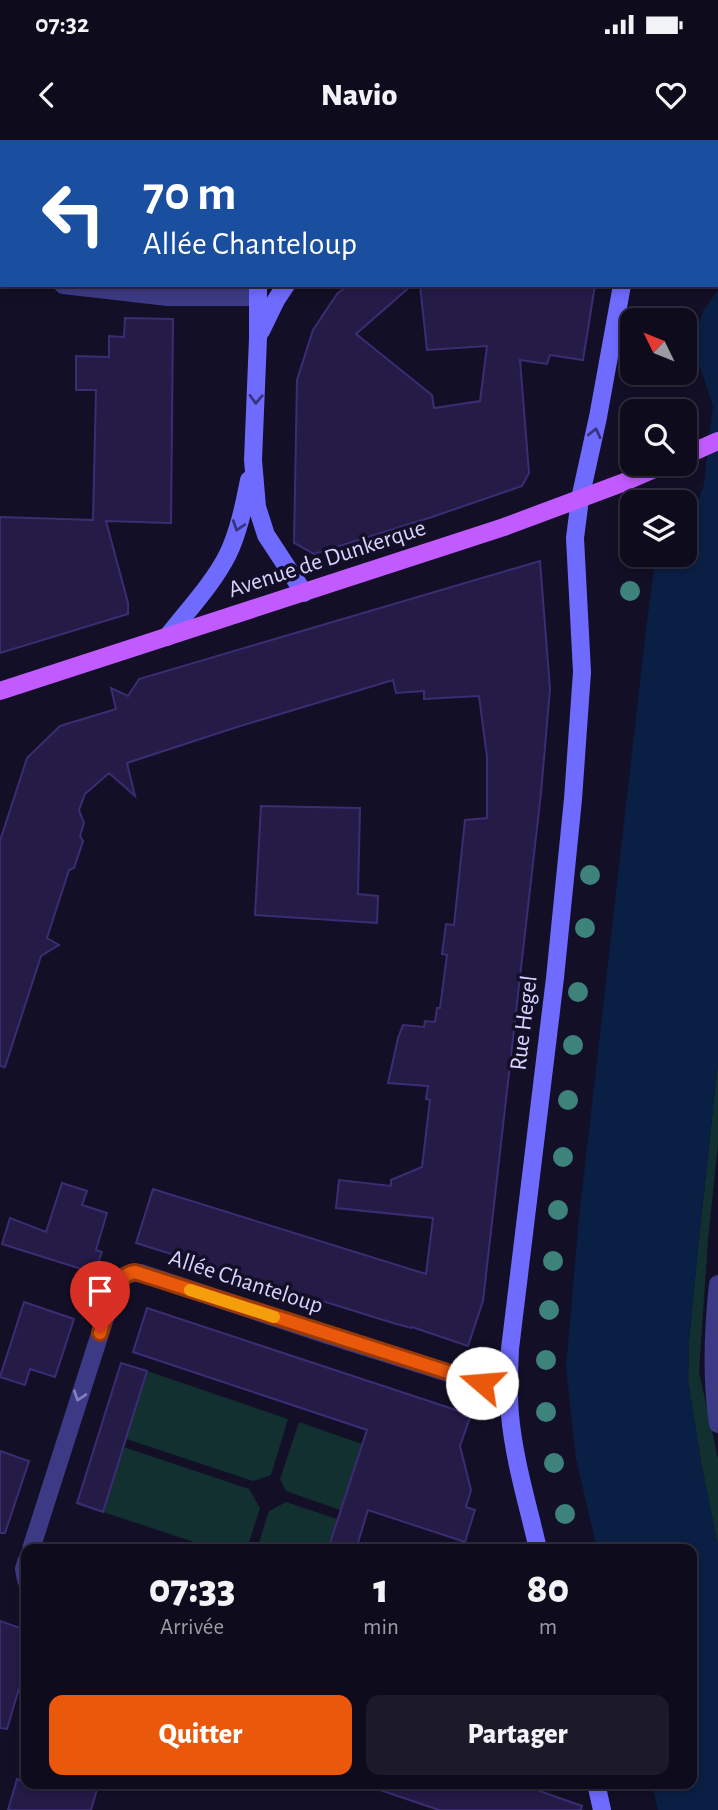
<!DOCTYPE html>
<html lang="fr">
<meta charset="utf-8">
<style>
body{margin:0;font-family:"Alegreya Sans",sans-serif;background:#1c1929;color:#f1f3f6;height:100vh;display:flex;flex-direction:column;font-size:26px;white-space:nowrap}
*{box-sizing:border-box;margin:0}
p{font-size:23px;color:#9b9ba3}
.icon{flex:none;width:38px;height:38px;fill:none;stroke:currentColor;stroke-width:2;stroke-linecap:round;stroke-linejoin:round}
.map{position:relative;flex:1;overflow:hidden}
.drawer{position:absolute;left:21px;top:1404px;width:676px;height:245px;display:flex;flex-direction:column;background:#0e0b1c;border-radius:14px;box-shadow:0 4px 10px #0003,0 0 0 2px #2e2b3b}
.drawer>*{flex:none}
.guide{position:absolute;left:0px;top:0px;width:719px;height:147px;box-shadow:0 4px 10px #0003,0 0 0 2px #2e2b3b;background:#1a4fa0;color:#fff;overflow:hidden}
.needle{width:46px;rotate:313deg}
.controls{position:absolute;left:620px;top:168px;display:grid;gap:14px}
.controls a{display:grid;place-items:center;width:77px;height:77px;border-radius:14px;background:#0e0b1c;box-shadow:0 4px 10px #0003,0 0 0 2px #2e2b3b;font-size:35px}
.pin{position:absolute;display:grid;place-items:center;width:60px;height:60px;color:#fff;margin:-72px -30px;border-radius:50% 50% 50% 0;rotate:-45deg;box-shadow:0 0 7px #0007}
.pin .icon{rotate:45deg}
.me{position:absolute;width:77px;margin:-38px;rotate:288deg;stroke-linejoin:round;filter:drop-shadow(0 0 5px #0008)}
.turn{display:flex;align-items:center;gap:24px;height:147px;padding:0 28px;font-size:32px}
.turn .icon{width:91px;height:91px;stroke-width:2.5}
.turn b{display:block;font-size:49px;line-height:60px}
.eta{display:flex;justify-content:space-evenly;align-items:center;height:119px;text-align:center}
.eta b{font-size:42px;font-weight:800;line-height:49px}
.primary-button{display:flex;gap:14px;margin-top:auto;padding:14px 28px}
.primary-button a{flex:1;height:80px;border-radius:14px;background:#ea580c;color:#fff;font-size:28px;font-weight:800;line-height:80px;text-align:center}
.primary-button a+a{background:#1c1929;color:#f1f3f6}
.status{display:flex;justify-content:space-between;align-items:center;height:49px;padding:0 35px;background:#0e0b1c;direction:ltr}
.status svg{height:19px;fill:currentColor}
header{display:flex;justify-content:space-between;align-items:center;height:91px;padding:0 28px;background:#0e0b1c;font-size:32px;font-weight:800}
.map>svg:first-child{display:block}
.green{fill:#12302f}
.water{fill:#0a1f44}
.building{fill:#241b47;stroke:#3b2d73;stroke-width:2}
.lines{fill:none;stroke-linecap:round;stroke-linejoin:round}
.lane{stroke:#3d3a85;stroke-width:18}
.street{stroke:#3d3a85;stroke-width:18}
.secondary{stroke:#6f6bff;stroke-width:18}
.primary{stroke:#c25bff;stroke-width:18}
.tree{fill:#3d827b}
.oneway{stroke:#38347d}
.oneway2{stroke:#837fbc}
.route-casing{stroke:#983908;stroke-width:18}
.route{stroke:#ea580c;stroke-width:12}
.slow{stroke:#f59e0b;stroke-width:12}
.labels{text-anchor:middle;dominant-baseline:central;stroke-width:7;stroke-linejoin:round;paint-order:stroke}
.street-label{font-size:24px;fill:#d9d4ff;stroke:#130f26}
</style>
<div class="status"><b>07:32</b><svg viewBox="0 0 49 12"><path d="M0 12V9h3v3zM5 12V6h3v6zM10 12V3h3v9zM15 12V0h3v12zM26 1h20v11H26zM47 4h2v5h-2z"/></svg></div>
<header><svg class="icon" aria-label="back" viewBox="0 0 24 24"><path d="M15 5l-7 7 7 7"/></svg>Navio<svg class="icon" aria-label="heart" viewBox="0 0 24 24"><path d="M12 20l-8-8c-3-5 5-10 8-4 3-6 11-1 8 4z"/></svg></header>
<div class="map">
<svg width="718" height="1670" viewBox="0 0 718 1670">
<rect width="100%" height="100%" fill="#130f26"/>
<path class="green" d="M718,921V1004L708,1100L699,1232L718,1319V1406L701,1322L688,1240L689,1201L697,1118Z
M147,1231L288,1279L271,1335L253,1341L99,1290L104,1277L130,1285Z
M299,1282L362,1304L340,1370L286,1351L280,1339Z
M97,1298L249,1349L260,1368L247,1409H215L103,1372L119,1321L93,1312Z
M286,1362L337,1379L327,1409H257L269,1371Z"/>
<path class="water" d="M718,150V921L697,1118L689,1201L688,1240L701,1322L718,1406V1670H658L652,1643H691V1409H597L576,1319L566,1227L579,1078L646,489L656,415H684V382L696,366L704,345L713,266L700,227L690,212L703,171Z"/>
<path class="building" d="M348,145H412L356,194L432,255L434,268L480,261L487,206L427,210L420,145H595L583,220L550,215L547,224L520,220L529,333L522,346L432,377L314,414L294,403L297,240L313,190L337,154Z
M125,178L173,179L171,383L106,381L128,463V474L0,513V377L93,380L96,250H76V216L109,217V196L124,197Z
M540,421L550,549L541,653L483,1161L468,1206L412,1187L411,1188L393,1183L136,1103L153,1049L426,1134L433,1078L336,1068L339,1040L391,1046V1040L422,1027L430,960L426,959L428,946L388,943L398,898L403,885L424,887L425,881L435,882L437,868H440L447,815L442,814L446,784L454,785L465,680L487,678V617L479,556L424,559V551L396,553L393,540L237,587L127,623L135,656L109,633L85,654L79,670L84,683L80,696L83,701L74,728L69,730L47,798L59,805L41,816L5,927L0,926V701L27,618L60,586L116,569L111,548L128,556L139,539Z
M261,666L360,668L358,754L378,756L377,783L255,775Z
M62,1043L87,1051L82,1065L107,1073L96,1110L102,1112L94,1133L2,1104L10,1078L46,1092Z
M24,1162L74,1179L55,1237L30,1229L25,1245L0,1237Z
M147,1168L471,1275L460,1306L471,1350L466,1367L475,1370L465,1402L368,1370L356,1409H328L367,1290L133,1212Z
M121,1223L147,1231L103,1372L77,1363Z
M0,1311L29,1321L5,1393H0Z
M0,1481L26,1490V1525L7,1589L0,1588Z
M17,1639L26,1643H99L91,1670H8Z
M375,1643H517L582,1666L581,1670H439L374,1648Z"/>
<g class="lines">
<path class="lane" d="M0,138H2
M63,145L168,157H258"/>
<path class="street" d="M643,2V0
M718,1144C713,1190 711,1238 718,1284
M31,1409L115,1147C120,1136 129,1132 141,1133L321,1193L508,1252
M26,1422L24,1429L26,1440"/>
<path class="secondary" d="M259,0V2
M341,0L343,2
M258,145V198L253,320L257,367L266,395L304,453
M261,191L276,160L286,145
M167,497C188,470 213,444 228,414C239,391 244,365 249,340
M538,1409C528,1365 514,1320 510,1275C508,1253 509,1231 510,1209L555,838L573,659L582,532L575,398L580,359L598,277L622,145
M596,1643L602,1670"/>
<path class="primary" d="M684,316L718,301
M0,551L504,387L622,343L666,324"/>
</g>
<g class="tree">
<circle cx="630" cy="451" r="10"/>
<circle cx="590" cy="735" r="10"/>
<circle cx="585" cy="788" r="10"/>
<circle cx="578" cy="852" r="10"/>
<circle cx="573" cy="905" r="10"/>
<circle cx="568" cy="960" r="10"/>
<circle cx="563" cy="1017" r="10"/>
<circle cx="558" cy="1070" r="10"/>
<circle cx="553" cy="1121" r="10"/>
<circle cx="549" cy="1170" r="10"/>
<circle cx="546" cy="1220" r="10"/>
<circle cx="546" cy="1272" r="10"/>
<circle cx="554" cy="1323" r="10"/>
<circle cx="565" cy="1374" r="10"/>
</g>
<defs><path id="oneway-chevron" d="M-2-3.5L2.5 0L-2 3.5" fill="none" stroke-width="1.6" stroke-linecap="round" stroke-linejoin="round" transform="scale(1.75)"/></defs>
<g class="oneway">
<use href="#oneway-chevron" transform="translate(256 259) rotate(92)"/>
<use href="#oneway-chevron" transform="translate(595 293) rotate(-77)"/>
<use href="#oneway-chevron" transform="translate(238 386) rotate(109)"/>
</g>
<use class="oneway2" href="#oneway-chevron" transform="translate(79 1256) rotate(108)"/>
<g class="lines">
<defs>
<path id="route" d="M100,1193C106,1173 111,1135 135,1132L482,1243"/>
</defs>
<use href="#route" class="route-casing"/>
<use href="#route" class="route"/>
<path class="slow" d="M190,1150L274,1177"/>
</g>
<g class="labels">
<g class="street-label">
<text transform="translate(327 419) rotate(-18)">Avenue de Dunkerque</text>
<text transform="translate(524 883) rotate(-83)">Rue Hegel</text>
<text transform="translate(246 1142) rotate(18)">Allée Chanteloup</text>
</g>
</g>
</svg>
<div class="controls">
<a><svg class="needle" viewBox="-14 -14 28 28"><path d="M0-13l5 13h-10z" fill="#e53935"/><path d="M0 13l5-13h-10z" fill="#9b9ba3"/></svg></a>
<a><svg class="icon" aria-label="search" viewBox="0 0 24 24"><circle cx="10" cy="10" r="6"/><path d="M15 15l6 6"/></svg></a>
<a><svg class="icon" aria-label="layers" viewBox="0 0 24 24"><path d="M12 4l9 5-9 5-9-5zM3 14l9 5 9-5"/></svg></a>
</div>
<div class="pin" style="left:100px;top:1193px;background:#d93025"><svg class="icon" aria-label="arrive" viewBox="0 0 24 24"><path d="M6 21V4h12l-3 4 3 4H6"/></svg></div>
<svg class="me" style="left:482px;top:1243px" viewBox="-20 -20 40 40"><circle r="19" fill="#fff"/><path d="M0-13L10 11 0 6-10 11z" fill="#ea580c"/></svg>
<div class="guide">
<div class="turn"><svg class="icon" aria-label="left" viewBox="0 0 24 24"><path d="M17 20v-9H6M10 6l-5 5 5 5"/></svg><div><b>70 m</b>Allée Chanteloup</div></div>
</div>
<section class="drawer">
<div class="eta">
<div><b>07:33</b><p>Arrivée</p></div>
<div><b>1</b><p>min</p></div>
<div><b>80</b><p>m</p></div>
</div>
<div class="primary-button"><a>Quitter</a><a>Partager</a></div>
</section>
</div>
